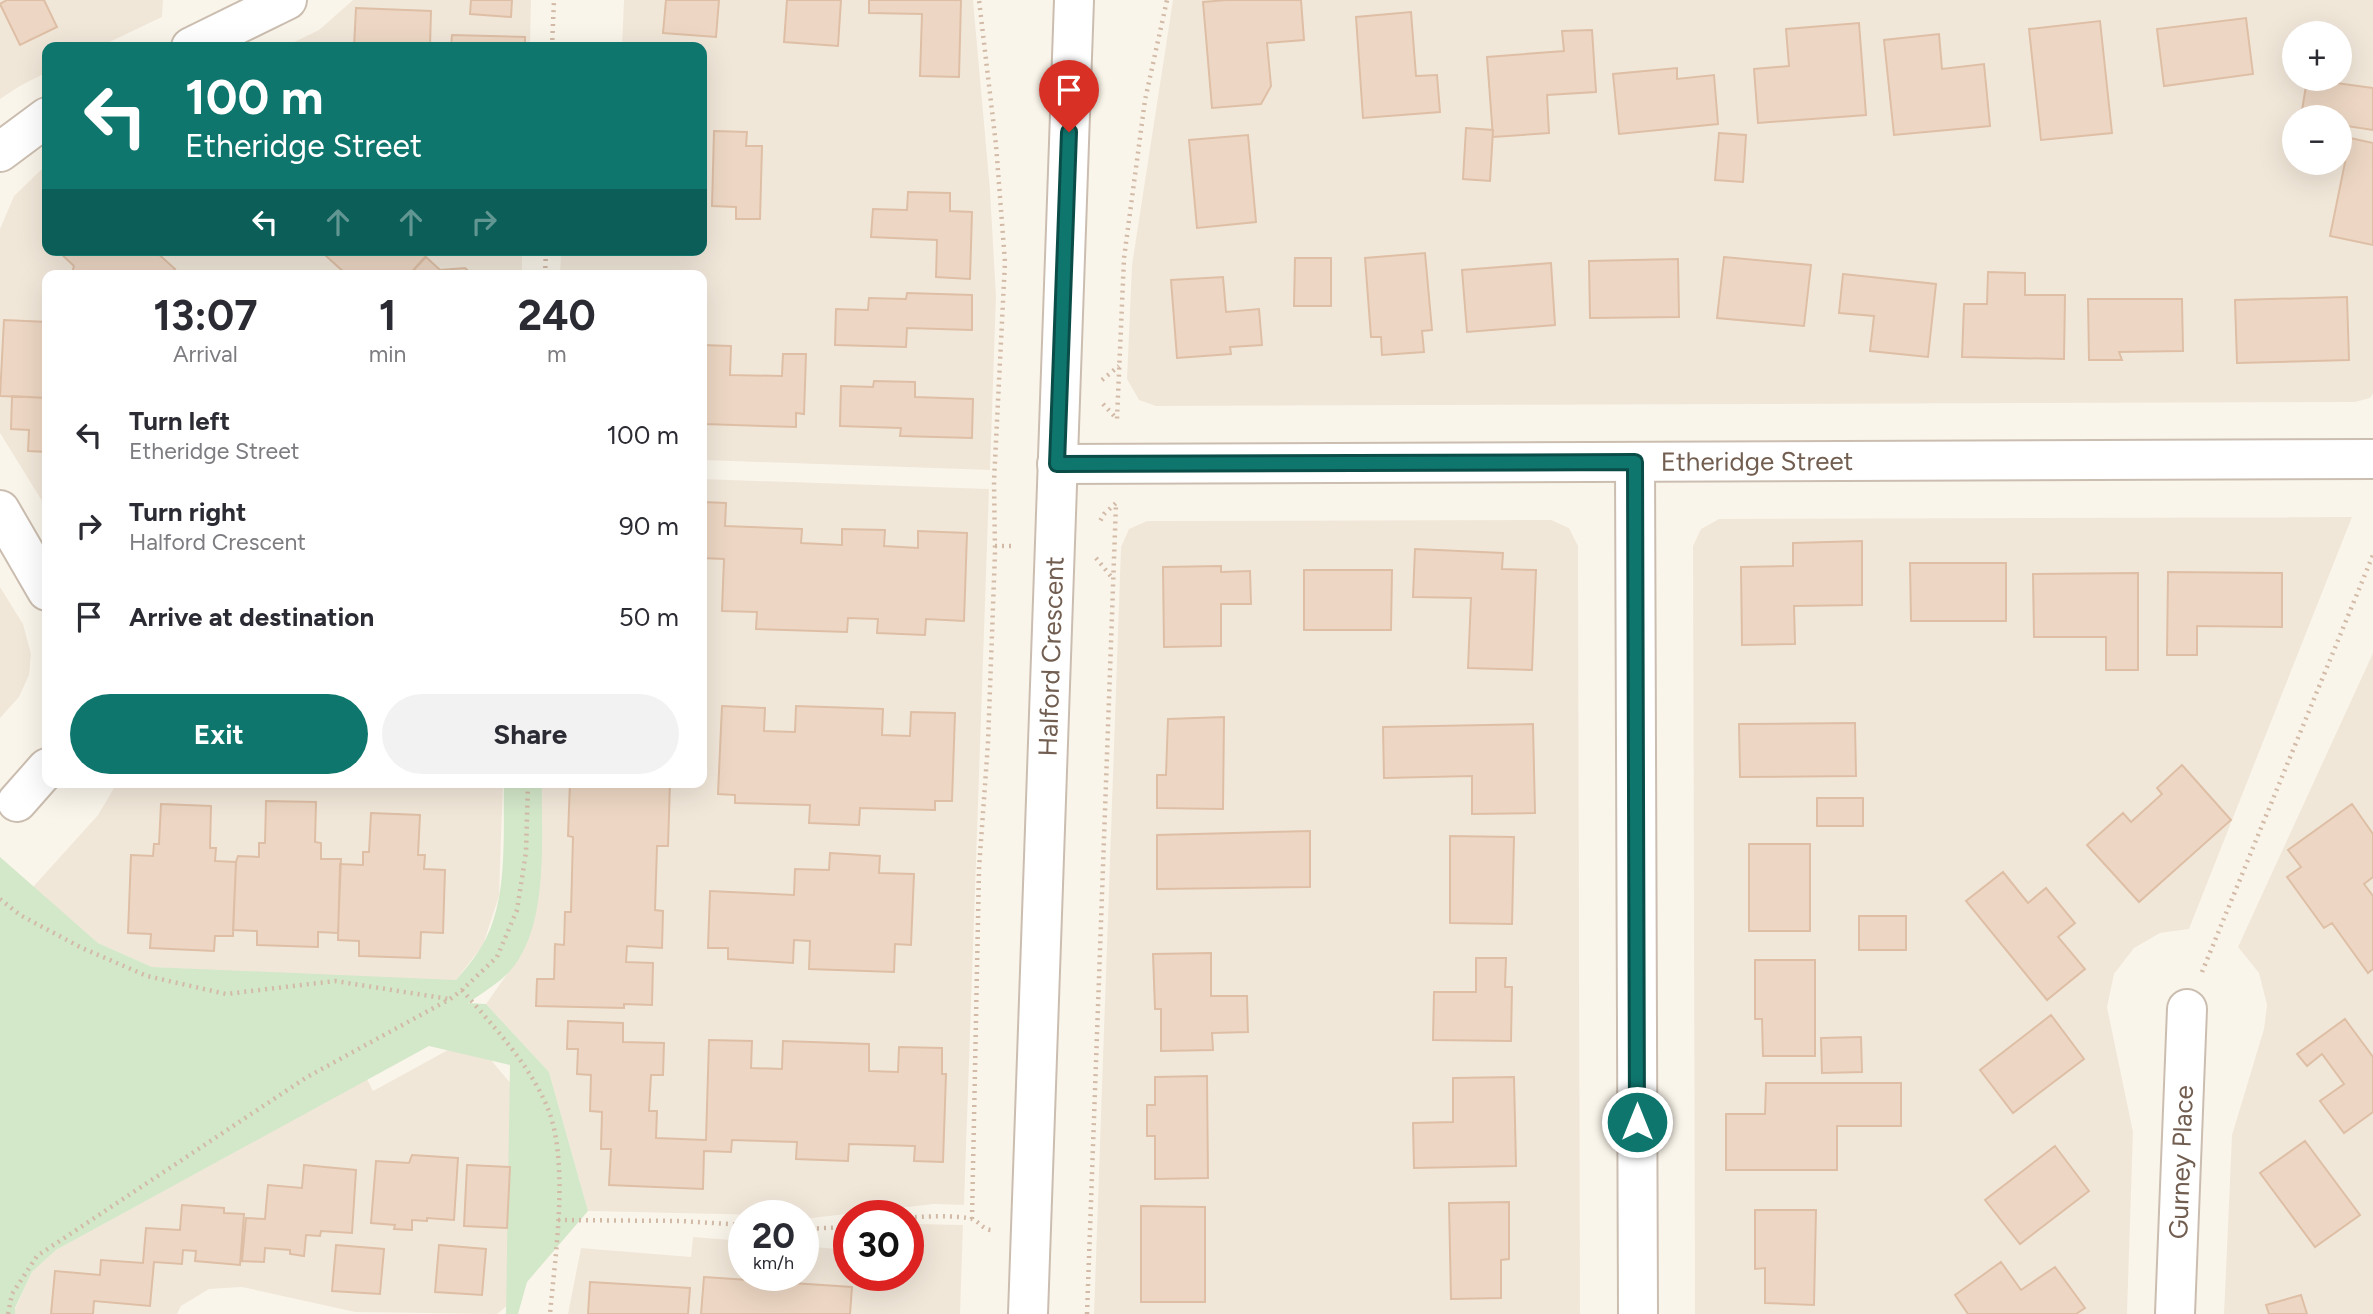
<!DOCTYPE html>
<meta charset="utf-8">
<style>
body{margin:0;font-family:Figtree,sans-serif;background:#f2f2f3;color:#2b2b33;height:100vh;display:flex;flex-direction:column;font-size:26px;white-space:nowrap}
*{box-sizing:border-box;margin:0}
p{font-size:23px;color:#7c7c81}
.icon{flex:none;width:38px;height:38px;fill:none;stroke:currentColor;stroke-width:2;stroke-linecap:round;stroke-linejoin:round}
.map{position:relative;flex:1;overflow:hidden}
.sheet{position:absolute;left:42px;top:270px;width:665px;height:518px;display:flex;flex-direction:column;background:#fff;border-radius:14px;box-shadow:0 7px 28px #0002}
.sheet>*{flex:none}
.hud{position:absolute;left:42px;top:42px;width:665px;height:214px;border-radius:14px;box-shadow:0 7px 28px #0002;background:#0f766e;color:#fff;overflow:hidden}
.fabs{position:absolute;left:2282px;top:21px;display:grid;gap:14px}
.fabs a{display:grid;place-items:center;width:70px;height:70px;border-radius:50%;background:#fff;box-shadow:0 7px 28px #0002;font-size:35px}
.speed{position:absolute;left:728px;top:1200px;display:flex;gap:14px;font-size:35px;font-weight:700;text-align:center}
.speed>*{display:grid;place-content:center;width:91px;height:91px;border-radius:50%;background:#fff;box-shadow:0 7px 28px #0002;line-height:1}
.speed small{font-size:18px;font-weight:400}
.speed .limit{border:10px solid #d22;background:#fff;color:#111}
.pin{position:absolute;display:grid;place-items:center;width:60px;height:60px;color:#fff;margin:-72px -30px;border-radius:50% 50% 50% 0;rotate:-45deg;box-shadow:0 0 7px #0007}
.pin .icon{rotate:45deg}
.me{position:absolute;width:77px;margin:-38px;rotate:0deg;stroke-linejoin:round;filter:drop-shadow(0 0 5px #0008)}
.turn{display:flex;align-items:center;gap:24px;height:147px;padding:0 28px;font-size:32px}
.turn .icon{width:91px;height:91px;stroke-width:2.5}
.turn b{display:block;font-size:49px;line-height:60px}
.lanes{display:flex;align-items:center;height:66px;padding:0 28px;background:#0003;justify-content:center;gap:35px;direction:ltr}
.lanes .off{opacity:.35}
.eta{display:flex;justify-content:space-evenly;align-items:center;height:119px;text-align:center}
.eta b{font-size:42px;font-weight:700;line-height:49px}
.primary-button{display:flex;gap:14px;margin-top:auto;padding:14px 28px}
.primary-button a{flex:1;height:80px;border-radius:42px;background:#0f766e;color:#fff;font-size:28px;font-weight:700;line-height:80px;text-align:center}
.primary-button a+a{background:#f2f2f3;color:#2b2b33}
ul{padding:0;list-style:none}
li{display:flex;align-items:center;gap:21px;height:91px;padding:0 28px}
li div{flex:1}
li b{display:block;font-size:26px}
li em{font-style:normal}
.map>svg:first-child{display:block}
.residential{fill:#f1e7d9;fill-rule:evenodd}
.green{fill:#d3e7c9}
.building{fill:#edd7c4;stroke:#debfa6;stroke-width:2}
.lines{fill:none;stroke-linecap:round;stroke-linejoin:round}
.minor-casing{stroke:#cbbeb0;stroke-width:42}
.path{stroke:#d2baa7;stroke-width:4.5;stroke-dasharray:2 5;stroke-linecap:butt}
.minor{stroke:#fff;stroke-width:38}
.route-casing{stroke:#0a4d48;stroke-width:18}
.route{stroke:#0f766e;stroke-width:12}
.labels{text-anchor:middle;dominant-baseline:central;stroke-width:5;stroke-linejoin:round;paint-order:stroke}
.street-label{font-size:26px;fill:#725e50;stroke:#fdf9f0}
</style>
<div class="map">
<svg width="2373" height="1314" viewBox="0 0 2373 1314">
<rect width="100%" height="100%" fill="#faf5ea"/>
<path class="residential" d="M0,0H163L162,17L99,47H47V72L20,86L0,99Z
M353,0H531L530,47H284L319,30Z
M624,0H973L990,190L996,296L990,470L702,460V275H560L561,250H702V47H622Z
M1173,0H2373V394L2370,398L2355,402L1156,406L1139,400L1127,379L1132,265ZM2294,33H2340V79H2294ZM2294,117H2340V163H2294Z
M47,164V250H522V275H47V509L0,433V229L14,196Z
M702,479L989,489L964,1205L934,1204L803,1219V1216L588,1211L549,1072L486,1004L521,954L538,894L542,782H702Z
M2352,517L2189,929L2160,933L2134,948L2114,974L2107,1007L2133,1132L2127,1314H1695L1693,546L1701,529L1719,519Z
M1551,520L1569,528L1578,546L1580,1314H1094L1121,547L1129,529L1147,521Z
M0,587L23,624L31,654L29,675L19,697L0,718Z
M2373,653V1314H2224L2232,1135L2264,1029L2267,1005L2259,973L2238,947Z
M115,782H503L499,896L483,945L453,984L152,967L98,943L33,887L98,815L114,788Z
M448,1050L485,1053L530,1106L515,1299L497,1314L355,1312L242,1287L209,1289L181,1306L177,1314H15V1309L32,1272L56,1250L367,1079L373,1091Z
M918,1224L963,1225L960,1314H568L581,1248L691,1257L693,1237L744,1241V1276H803V1246L849,1250V1276H908V1228Z"/>
<path class="green" d="M504,782H542C541,838 549,920 514,966C503,981 483,992 468,1003L486,1004L549,1072L588,1211L527,1282L518,1314H506L510,1065L429,1046L56,1250L32,1272L15,1308V1314H0V857L98,943L152,967L456,980C471,963 486,944 493,921C507,880 503,826 504,782Z"/>
<path class="building" d="M7,0H44L57,27L20,45L0,4Z
M471,0H512L511,17L470,14Z
M666,0H719L716,37L663,33Z
M787,0H841L838,46L784,42Z
M869,0H961L959,77L920,76L922,14L869,13Z
M1226,0H1301L1304,40L1267,43L1271,86L1261,104L1212,108L1203,2Z
M356,8L431,11L430,47H354Z
M1411,12L1416,76L1437,75L1440,112L1363,118L1356,17Z
M2246,18L2253,74L2164,86L2157,29Z
M2100,21L2112,133L2041,140L2029,29Z
M1859,23L1866,115L1758,123L1754,69L1789,66L1786,29Z
M1592,30L1596,92L1547,95L1549,133L1493,137L1487,57L1564,51L1562,31Z
M1939,34L1942,69L1984,64L1990,126L1894,135L1884,40Z
M452,35L525,37V47H451Z
M1677,68V79L1714,75L1718,124L1619,134L1613,74Z
M2307,79L2373,88V130L2340,125V117H2301Z
M1466,128L1493,130L1490,181L1463,179Z
M714,131L747,132L746,146H762L760,219H736V207L712,206Z
M1719,133L1746,135L1743,182L1715,180Z
M1248,135L1256,222L1197,228L1189,140Z
M2350,138L2373,143V245L2330,236Z
M908,192L950,193V211L972,212L970,279L936,277L937,240L871,237L873,209L907,210Z
M57,250H154L175,269L170,275H74L72,273L74,266Z
M330,250H431L409,275H347L325,255Z
M1425,253L1432,330L1422,331L1424,352L1382,355L1381,337H1371L1365,258Z
M426,257L440,270L465,268L473,275H409Z
M1724,257L1811,265L1804,326L1717,318Z
M1295,258H1331V306H1294Z
M1678,259L1679,317L1590,318L1589,261Z
M1551,263L1555,325L1467,332L1462,270Z
M1988,272L2025,273V295H2065L2064,359L1962,357L1964,304H1987Z
M1843,274L1936,284L1928,357L1870,351L1874,316L1839,313Z
M1223,277L1226,312L1259,309L1262,345L1230,347L1231,354L1177,358L1171,280Z
M907,293L972,295V330L907,328L906,347L835,345L836,309L868,310L869,298L906,299Z
M2347,297L2349,360L2237,363L2235,300Z
M2088,299H2182L2183,351L2119,352L2122,360H2089Z
M4,320L47,322V398L0,396Z
M702,345L731,346L730,375L782,376L783,354H806L804,414L796,413V427L704,424V412H702Z
M874,381L915,382V397L973,399L972,438L900,436L901,428L840,426L841,386L873,387Z
M12,396L47,398V452L28,451L29,430L11,429Z
M702,502L726,503L725,526L802,529L801,543L842,545V529L885,530L884,546L918,548V531L967,533L964,621L926,619L925,635L877,633L878,619L848,618L847,632L756,629L757,612L722,611L724,559L702,558Z
M1862,541V605L1794,606L1795,644L1742,645L1741,567L1793,566V543Z
M1415,549L1503,553L1502,569L1536,570L1532,670L1468,668L1471,598L1413,597Z
M1910,563H2006V621H1911Z
M1221,566V572L1250,571L1251,604H1221V646L1164,647L1163,567Z
M1304,570H1392L1391,630H1304Z
M2168,572L2282,573V627L2197,626V655H2167Z
M2138,573V670H2106V637H2034L2033,574Z
M722,706L765,708L764,731L795,732L796,706L883,709L882,735L910,736L911,712L955,713L952,801H935V810L860,808L859,825L809,823L810,805L735,803V795L718,794Z
M1224,717L1223,809L1157,808V775H1166L1168,719Z
M1855,723L1856,776L1740,777L1739,724Z
M1533,724L1535,813L1472,814V776L1384,778L1383,727Z
M2182,765L2231,820L2139,902L2087,845L2123,813L2131,822L2162,794L2157,788Z
M570,782H670L668,846H657L655,910L663,911L662,948L627,946L626,962L653,963L652,1005L624,1004V1008L536,1006L537,979H554L555,944L564,945L565,912H571L573,837L568,836Z
M1817,798H1863V826H1817Z
M266,801L316,802L315,842L321,843V859H341L338,933L318,932V947L257,945V931L233,930L236,862L238,856L259,857V843H265Z
M161,804L211,806L210,848H216L215,861L236,862L233,936H215L214,951L150,948L151,934L128,933L131,855L153,856L154,844H159Z
M2352,804L2373,834V877L2364,884L2373,896V969L2368,973L2332,923L2324,928L2287,877L2301,867L2288,850Z
M371,813L420,815L418,855H425L424,869L445,870L443,933L421,932L420,958L359,956V941L338,940L340,864L363,865V852H369Z
M1310,831V887L1157,889V835Z
M1450,836L1514,837L1512,924L1450,923Z
M1749,844H1810V931H1749Z
M830,853L880,856L879,873L914,874L911,945L895,944L894,972L809,969L810,941L794,940L793,963L728,959V948H708L710,891L794,895L795,869L829,870Z
M2003,872L2028,903L2046,888L2075,923L2058,937L2085,969L2047,1000L1966,901Z
M1859,916H1906V950H1859Z
M1211,953V996H1247L1248,1032L1212,1033L1213,1050L1161,1051V1009H1155L1153,954Z
M1476,958H1506L1505,987H1512L1511,1041L1433,1040L1434,992H1476Z
M1755,960H1815V1056H1763L1762,1019H1755Z
M2051,1015L2084,1059L2013,1113L1980,1070Z
M2345,1019L2373,1057V1112L2344,1133L2320,1101L2344,1084L2322,1054L2307,1066L2297,1054Z
M568,1021L623,1023V1042L664,1043L663,1075H651L649,1111H657L656,1138L706,1140L709,1040L752,1041L751,1068L782,1069L783,1041L869,1044V1071L898,1072L899,1047L942,1048V1074H946L943,1162L914,1161L915,1146L849,1144L848,1161L796,1159L797,1142L732,1140L731,1152L704,1151L703,1189L609,1185L611,1149H601L602,1112L590,1111L591,1075L577,1074L578,1049H567Z
M1861,1037L1862,1072L1822,1073L1821,1038Z
M1207,1076L1208,1178L1155,1179V1136H1147V1105H1155V1077Z
M1514,1077L1516,1166L1414,1168L1413,1123L1453,1122V1078Z
M1766,1083H1901V1126H1837V1170H1726V1114H1765Z
M2305,1141L2360,1215L2315,1247L2260,1173Z
M2055,1146L2089,1191L2020,1244L1985,1200Z
M412,1155L458,1158L454,1220L427,1218V1221L412,1220V1230L394,1229L395,1225L371,1223L376,1161L409,1163Z
M304,1165L356,1170L352,1233L321,1231L320,1236L306,1235L304,1256L290,1254V1250L265,1248L264,1262L242,1261L246,1218L265,1219L268,1185L302,1188Z
M467,1165L510,1167L507,1228L464,1226Z
M1509,1202V1259L1501,1260V1298L1451,1299L1449,1203Z
M182,1205L224,1208V1213L244,1214L240,1265L195,1261L196,1251L183,1250L182,1264L154,1262L150,1306L94,1301L93,1314H51L55,1271L100,1275L101,1260L143,1263L146,1228L180,1230Z
M1141,1206L1205,1207V1302H1141Z
M1755,1210H1816L1814,1305L1765,1303V1268L1755,1269Z
M336,1245L384,1249L380,1294L332,1291Z
M439,1245L486,1249L482,1295L435,1292Z
M2001,1262L2021,1290L2055,1267L2085,1308L2076,1314H1968L1955,1295Z
M704,1277L852,1287L850,1314H701Z
M590,1282L690,1288L688,1314H588Z
M2301,1295L2307,1314H2269L2266,1305Z"/>
<g class="lines">
<defs>
<g id="minor">
<path d="M191,47L287,0"/>
<path d="M0,152L47,117"/>
<path d="M1635,462L1638,1314"/>
<path id="s1" d="M1057,464L2373,459"/>
<path d="M0,510L47,591"/>
<path d="M17,802L47,768"/>
<path id="s2" d="M1028,1314L1074,0"/>
<path id="s3" d="M2175,1314L2187,1009"/>
</g>
</defs>
<use href="#minor" class="minor-casing"/>
<path class="path" d="M552,47L554,0
M545,275L546,250
M1102,380L1119,366
M1103,404L1117,419L1124,258L1145,100L1167,0
M995,546H1016
M1096,558L1113,579
M0,899L20,915L82,948L147,976L226,994L335,981L449,999
M2202,972L2373,555
M462,990C492,1025 526,1060 545,1102C571,1155 555,1256 550,1314
M908,1218C921,1216 960,1215 972,1219C980,1222 982,1229 991,1230
M972,1219L979,869L988,743L995,552L994,481L1005,262L996,145L979,0
M558,1220L681,1221L744,1225
M803,1229L849,1227
M8,1314L12,1294L37,1256L307,1077L450,999L462,990L497,957L517,910L526,852L528,782
M1087,1314L1116,503L1104,514L1099,523"/>
<use href="#minor" class="minor"/>
</g>
<g class="lines">
<defs>
<path id="route" d="M1069,132L1057,464L1635,462L1637,1122"/>
</defs>
<use href="#route" class="route-casing"/>
<use href="#route" class="route"/>
</g>
<g class="labels">
<g class="street-label">
<text stroke="none"><textPath href="#s1" startOffset="700">Etheridge Street</textPath></text>
<text stroke="none"><textPath href="#s2" startOffset="658">Halford Crescent</textPath></text>
<text stroke="none"><textPath href="#s3" startOffset="152">Gurney Place</textPath></text>
</g>
</g>
</svg>
<div class="fabs">
<a>+</a>
<a>−</a>
</div>
<div class="speed"><div>20<small>km/h</small></div><div class="limit">30</div></div>
<div class="pin" style="left:1069px;top:132px;background:#d93025"><svg class="icon" aria-label="arrive" viewBox="0 0 24 24"><path d="M6 21V4h12l-3 4 3 4H6"/></svg></div>
<svg class="me" style="left:1637px;top:1122px" viewBox="-20 -20 40 40"><circle r="17" fill="#0f766e" stroke="#fff" stroke-width="3"/><path d="M0-11L8 9 0 5-8 9z" fill="#fff"/></svg>
<div class="hud">
<div class="turn"><svg class="icon" aria-label="left" viewBox="0 0 24 24"><path d="M17 20v-9H6M10 6l-5 5 5 5"/></svg><div><b>100 m</b>Etheridge Street</div></div>
<div class="lanes"><svg class="icon" aria-label="left" viewBox="0 0 24 24"><path d="M17 20v-9H6M10 6l-5 5 5 5"/></svg><svg class="icon off" aria-label="ahead" viewBox="0 0 24 24"><path d="M12 20V5M6 11l6-6 6 6"/></svg><svg class="icon off" aria-label="ahead" viewBox="0 0 24 24"><path d="M12 20V5M6 11l6-6 6 6"/></svg><svg class="icon off" aria-label="right" viewBox="0 0 24 24"><path d="M7 20v-9h11M14 6l5 5-5 5"/></svg></div>
</div>
<section class="sheet">
<div class="eta">
<div><b>13:07</b><p>Arrival</p></div>
<div><b>1</b><p>min</p></div>
<div><b>240</b><p>m</p></div>
</div>
<ul>
<li><svg class="icon" aria-label="left" viewBox="0 0 24 24"><path d="M17 20v-9H6M10 6l-5 5 5 5"/></svg><div><b>Turn left</b><p>Etheridge Street</p></div><em>100 m</em></li>
<li><svg class="icon" aria-label="right" viewBox="0 0 24 24"><path d="M7 20v-9h11M14 6l5 5-5 5"/></svg><div><b>Turn right</b><p>Halford Crescent</p></div><em>90 m</em></li>
<li><svg class="icon" aria-label="arrive" viewBox="0 0 24 24"><path d="M6 21V4h12l-3 4 3 4H6"/></svg><div><b>Arrive at destination</b></div><em>50 m</em></li>
</ul>
<div class="primary-button"><a>Exit</a><a>Share</a></div>
</section>
</div>
